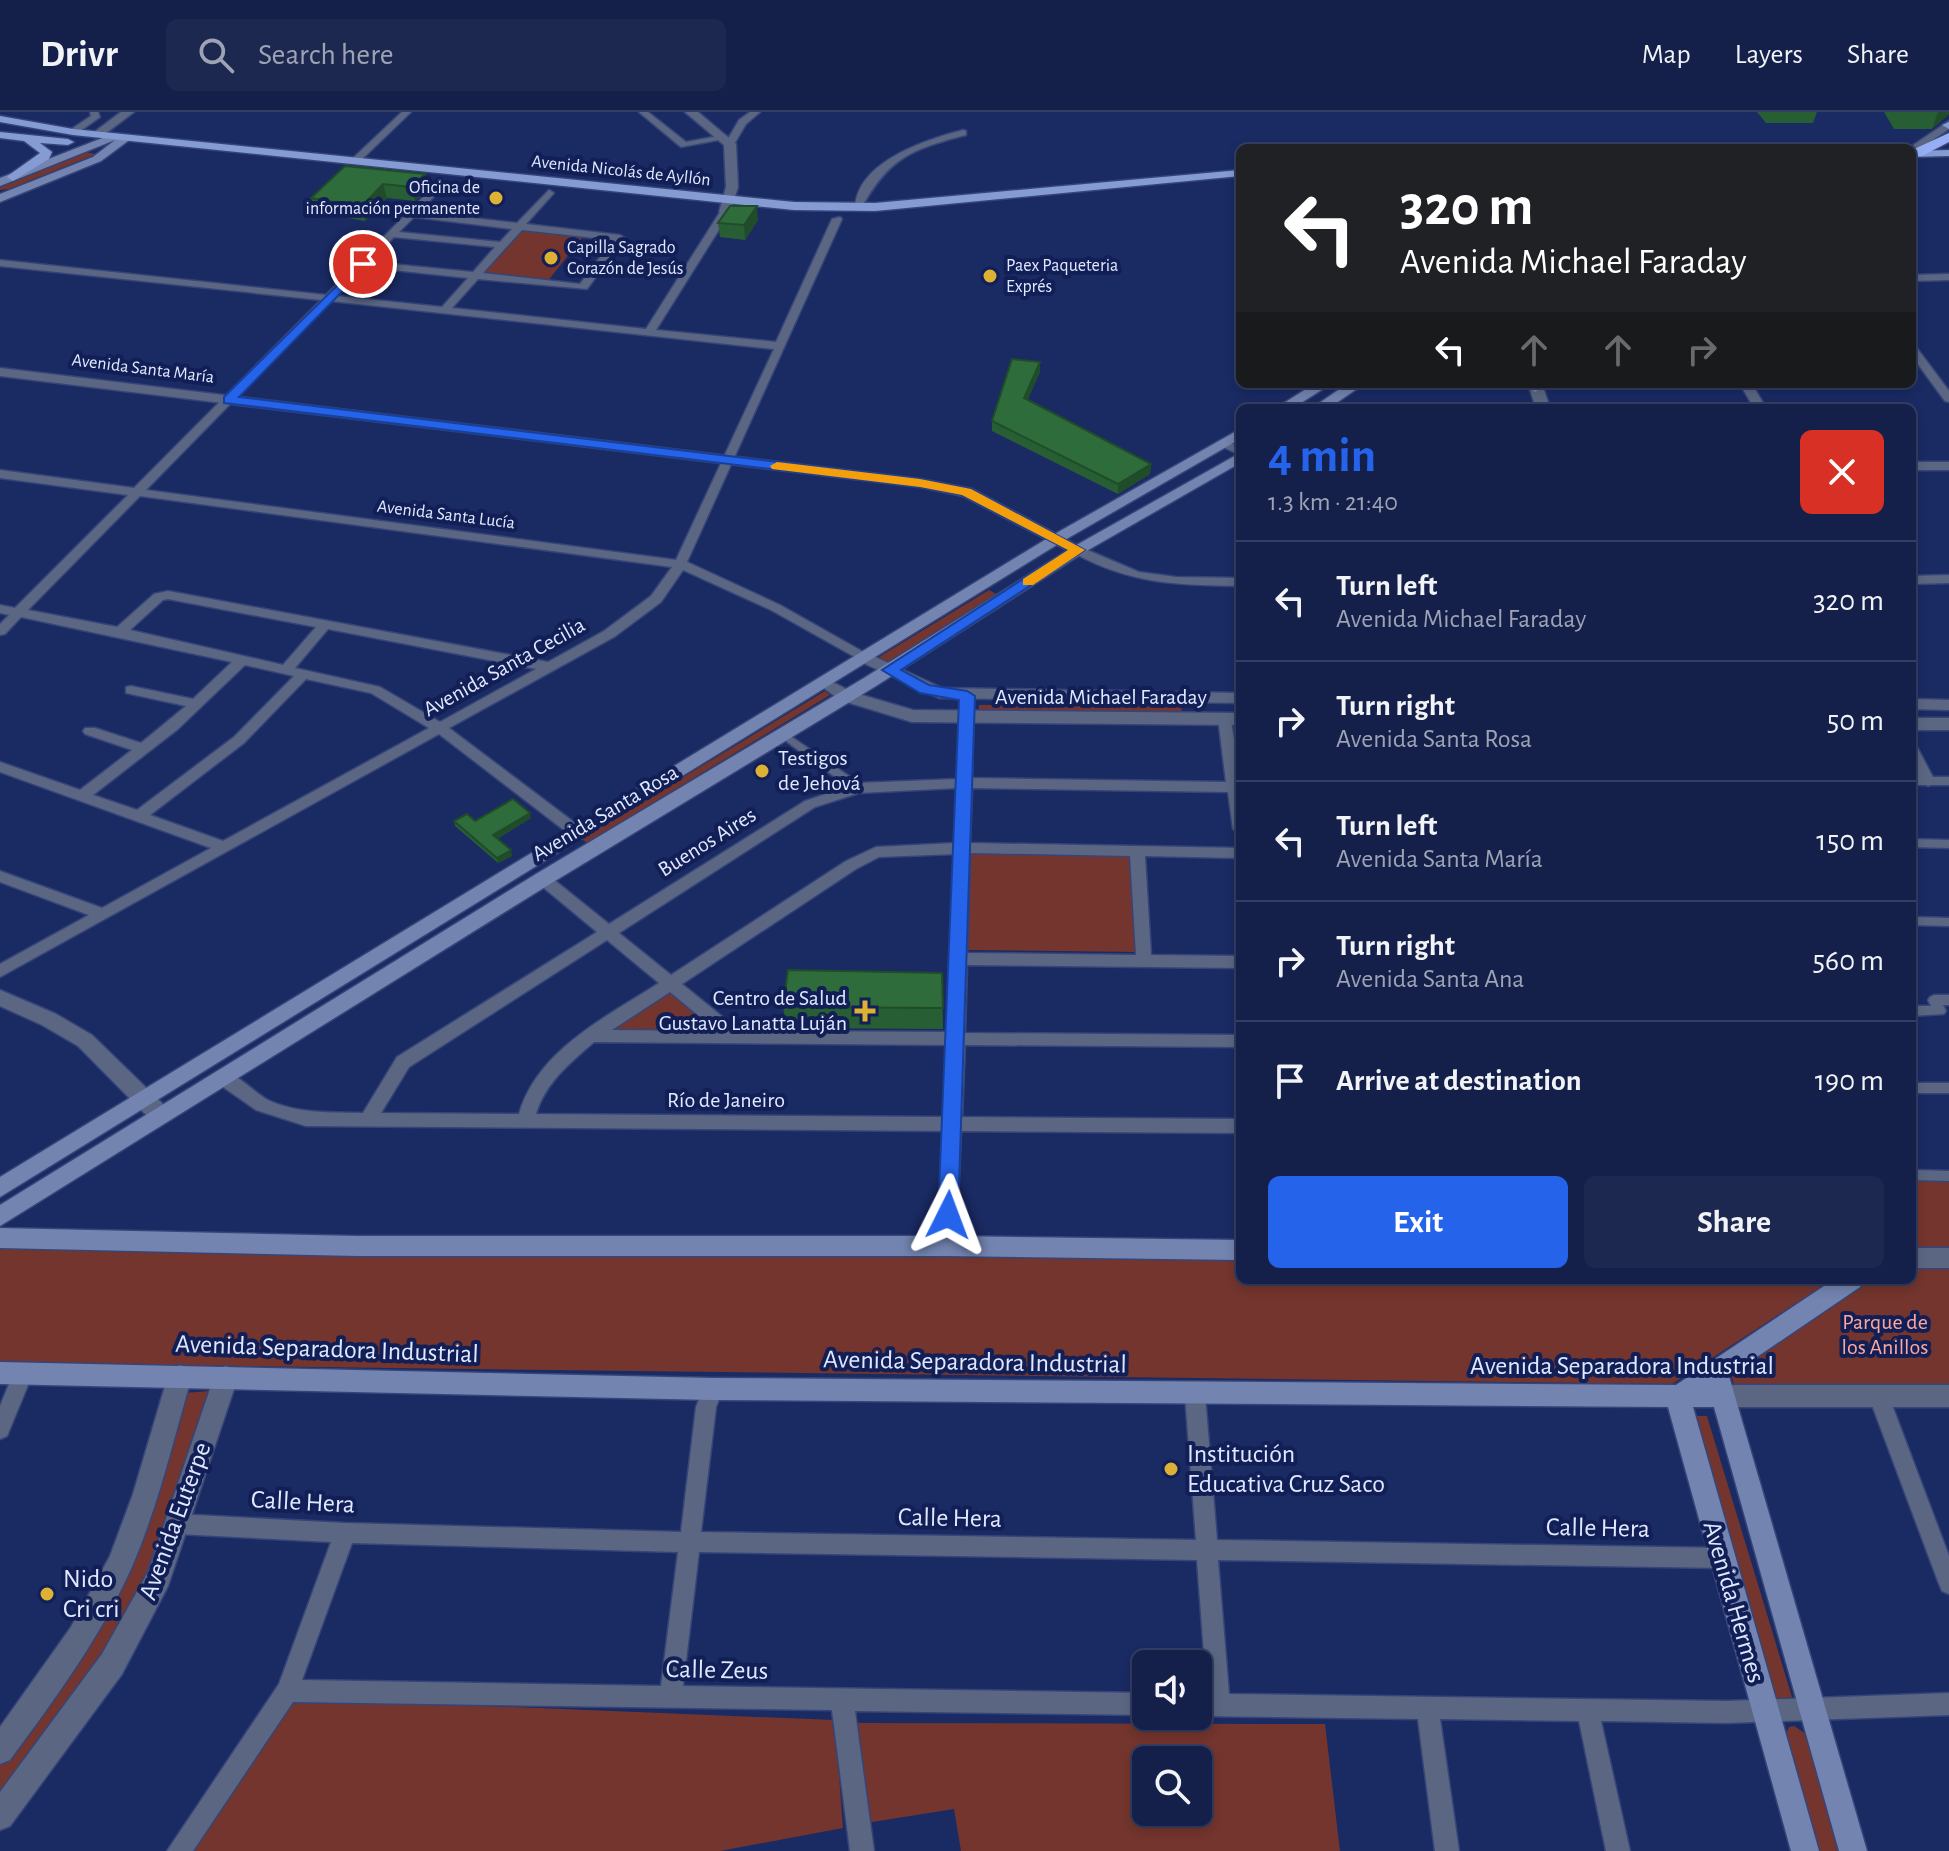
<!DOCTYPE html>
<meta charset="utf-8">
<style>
body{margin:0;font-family:"Alegreya Sans",sans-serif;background:#1d2851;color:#f1f3f6;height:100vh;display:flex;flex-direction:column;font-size:30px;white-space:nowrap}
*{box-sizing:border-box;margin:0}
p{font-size:26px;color:#9da3b5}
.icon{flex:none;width:44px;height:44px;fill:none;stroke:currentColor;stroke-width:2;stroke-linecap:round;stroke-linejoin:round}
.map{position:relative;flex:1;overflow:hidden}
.panel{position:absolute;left:1236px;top:292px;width:680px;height:880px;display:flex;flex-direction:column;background:#14204a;border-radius:12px;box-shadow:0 4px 12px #0003,0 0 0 2px #333e62}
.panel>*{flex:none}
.hud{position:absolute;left:1236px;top:32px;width:680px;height:244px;border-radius:12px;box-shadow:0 4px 12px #0003,0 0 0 2px #333e62;background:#202124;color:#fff;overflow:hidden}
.fabs{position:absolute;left:1132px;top:1538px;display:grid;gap:16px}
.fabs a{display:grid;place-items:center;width:80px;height:80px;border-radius:12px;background:#14204a;box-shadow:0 4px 12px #0003,0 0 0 2px #333e62;font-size:40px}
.pin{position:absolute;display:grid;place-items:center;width:68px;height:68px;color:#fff;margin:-34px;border:4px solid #fff;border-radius:50%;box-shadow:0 2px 8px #0007}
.me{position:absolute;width:88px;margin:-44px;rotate:3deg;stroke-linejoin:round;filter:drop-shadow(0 0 6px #0008)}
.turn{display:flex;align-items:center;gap:28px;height:168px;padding:0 32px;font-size:36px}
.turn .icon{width:104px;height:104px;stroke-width:2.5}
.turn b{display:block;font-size:56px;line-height:68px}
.lanes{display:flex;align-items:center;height:76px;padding:0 32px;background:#0003;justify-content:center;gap:40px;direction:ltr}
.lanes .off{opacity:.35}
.round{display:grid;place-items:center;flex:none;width:84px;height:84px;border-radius:12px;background:#1d2851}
.summary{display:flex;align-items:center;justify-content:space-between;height:136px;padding:0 32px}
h1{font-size:48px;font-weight:600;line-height:60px;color:#2563eb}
.button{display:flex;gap:16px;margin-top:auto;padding:16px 32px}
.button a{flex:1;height:92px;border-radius:12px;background:#2563eb;color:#fff;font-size:32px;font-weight:600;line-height:92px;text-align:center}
.button a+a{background:#1d2851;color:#f1f3f6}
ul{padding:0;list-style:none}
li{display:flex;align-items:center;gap:24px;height:120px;padding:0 32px;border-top:2px solid #333e62}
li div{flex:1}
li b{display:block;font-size:30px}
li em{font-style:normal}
header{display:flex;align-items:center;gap:48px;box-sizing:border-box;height:112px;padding:0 40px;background:#14204a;border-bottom:2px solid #333e62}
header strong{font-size:38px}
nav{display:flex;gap:44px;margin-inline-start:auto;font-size:28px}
.search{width:560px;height:72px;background:#1d2851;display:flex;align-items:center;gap:20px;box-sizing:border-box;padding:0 28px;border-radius:12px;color:#9da3b5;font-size:30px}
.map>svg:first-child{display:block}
.green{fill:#73352d;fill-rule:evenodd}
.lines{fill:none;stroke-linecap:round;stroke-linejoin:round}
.pedestrian-casing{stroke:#364579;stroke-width:3}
.minor-casing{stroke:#364579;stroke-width:3}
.tertiary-casing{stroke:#364579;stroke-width:3}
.secondary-casing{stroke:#364579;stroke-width:3}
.primary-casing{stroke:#364579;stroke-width:3}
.motorway-casing{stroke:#364579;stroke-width:3}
.pedestrian{fill:#5b6682;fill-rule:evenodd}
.minor{fill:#5b6682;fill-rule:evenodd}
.tertiary{fill:#5b6682;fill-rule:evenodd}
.secondary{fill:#7384b0;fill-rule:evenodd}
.primary{fill:#859bd3;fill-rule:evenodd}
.motorway{fill:#96aff4;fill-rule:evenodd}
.wall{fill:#285e33}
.shaded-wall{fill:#204c29}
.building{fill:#2e6d3b;stroke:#204c29;stroke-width:2}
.route{fill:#2563eb;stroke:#184099;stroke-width:2}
.slow{fill:#f59e0b}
.poi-dot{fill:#ddb133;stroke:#121f57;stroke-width:3}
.labels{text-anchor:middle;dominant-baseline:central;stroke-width:8;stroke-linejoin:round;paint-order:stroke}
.far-street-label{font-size:18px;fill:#e0e8fe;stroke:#121f57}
.far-poi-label{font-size:18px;fill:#e0e8fe;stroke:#121f57;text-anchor:start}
.street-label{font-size:22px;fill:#e0e8fe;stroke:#121f57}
.poi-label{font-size:22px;fill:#e0e8fe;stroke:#121f57;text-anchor:start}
.park-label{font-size:22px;fill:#fda89c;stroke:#121f57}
.near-street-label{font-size:26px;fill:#e0e8fe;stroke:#121f57}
.near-poi-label{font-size:26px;fill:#e0e8fe;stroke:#121f57;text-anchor:start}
</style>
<header>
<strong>Drivr</strong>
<div class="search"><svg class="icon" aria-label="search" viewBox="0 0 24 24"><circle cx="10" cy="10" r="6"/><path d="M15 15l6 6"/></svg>Search here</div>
<nav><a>Map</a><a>Layers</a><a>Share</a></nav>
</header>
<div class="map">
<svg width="1949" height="1739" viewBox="0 0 1949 1739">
<rect width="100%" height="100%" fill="#1a2a63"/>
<path class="green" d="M84,40L96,42L9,77L0,78V73L3,74Z
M521,114L586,121L547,170L480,162Z
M989,478L1000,484L890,552L879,545Z
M825,579L830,583L587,731L582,727Z
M979,593H1181L1182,602H979Z
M971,741L1129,743L1135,840L968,838Z
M671,879L724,923H603Z
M1912,1066L1949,1067V1141L1912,1142Z
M0,1132L1240,1144V1168H1832L1672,1272L0,1251Z
M1949,1151V1277L1736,1279L1730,1259L1868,1168H1912V1152Z
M209,1279L151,1454L111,1533L0,1680V1653L69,1563L184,1281Z
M1694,1304H1707L1792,1585L1777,1589Z
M290,1586L835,1608L843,1716L720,1739H188Z
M856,1611L1325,1612L1340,1739H961L954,1697L866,1711ZM1146,1648H1198V1700H1146Z
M1794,1614L1806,1622L1841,1739H1820L1786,1622L1789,1615Z"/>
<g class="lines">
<defs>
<path id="pedestrian" d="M783,619L862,673L863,676L862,679H854L779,624L778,622Z
M1912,665H1949V673H1912Z
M1912,727L1949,728V736L1912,735Z
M1912,805L1949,806V814L1912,813Z
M1934,883H1949V893H1943L1946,899L1944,902L1912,904V894H1931L1928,888L1930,885Z
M1912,971H1949V981H1912Z
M1912,1058L1949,1059V1069L1912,1068Z"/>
<path id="minor" d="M90,0H98L100,5L76,22H70V18L91,4Z
M402,0H411L358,51H352V47Z
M639,0H648L686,30L724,23L729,26L681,35Z
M750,0H760L746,12L733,34H727L725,32L739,8Z
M963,18L966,19V23C912,37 888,46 861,97H855C856,50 925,28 963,18Z
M440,68L448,70L419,100L517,111L549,78L554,81L526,112L620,123L625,126L587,177L478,167L452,196L646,217L720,100L725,97L730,100L656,218L776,230L832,107L840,105L842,107L687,450L780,493L874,546L867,550L862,549L771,498L683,458L661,490L614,525L449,616L583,717L585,721L583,725H573L439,622L0,865V852L89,803L0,770V759L102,796L211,736L0,660V650L80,678L132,638L85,622L83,619L85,616H95L141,631L186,594L126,581V575L131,574L193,587L232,550L21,505L5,522L0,523V512L9,503L0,501V493L15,496L128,383L0,366V358L134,376L321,188L0,154V148L326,183ZM414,105L512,117L500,130L399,120ZM522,118L613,128L580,172L483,161ZM394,125L495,135L473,160L370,150ZM365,155L468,166L442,195L337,184ZM331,189L774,237L676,448L146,378ZM140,384L672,455L651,484L604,519L548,550L168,479L154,482L117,515L28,498ZM168,487L316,515L283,553L130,518L163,488ZM328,517L536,557L440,610L380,575L295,556ZM245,553L294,564L234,625L137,698L93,683L178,617ZM306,567L371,581L429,616L223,729L150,703L244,631Z
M1949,162V168L1912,169V163Z
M1912,234L1916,235L1949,279V290L1945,289L1912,244Z
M1740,272H1752L1766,296H1754Z
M1223,328L1240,335V343L1219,333V329Z
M1912,350H1949V358H1912Z
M1078,434L1139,460L1176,465L1240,466V474C1177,473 1130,472 1074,441L1072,438Z
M1949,463V471L1912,472V464Z
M967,580L974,584L972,666L1226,670L1218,606L1225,602L1230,603L1240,664V722L1233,717L1228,680L972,676L970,731L1240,736V746L1145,744L1151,843L1240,844V856L967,853L965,921L1240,923V935L965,933L962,1005L1240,1007V1021L961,1019L956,1134L953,1139L947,1142L941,1139L938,1134L944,1019L306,1014L256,998L216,970L214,965L216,960C234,955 254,982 270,989C300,1002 331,1000 363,1001L397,945L597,820L538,771L535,767L538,763H548L609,812L805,689L858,671L957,667L960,584ZM957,676L955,731L876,735L846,749L671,863L619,821L815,695L859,681ZM970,741L1130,744L1136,843L967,841ZM955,742L949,920L740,919L682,872L856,757L879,745ZM607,828L659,871C608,904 537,938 519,1002L381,1001L409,955ZM670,880L717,919L612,918ZM594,930L948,933L945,1005L536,1002C545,971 570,951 594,930Z
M1912,633L1917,635L1935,669L1933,672L1928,674C1913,667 1912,648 1912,633Z
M23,1252L30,1255L33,1261L7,1324L0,1327V1294L16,1255Z
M713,1268L720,1271L723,1277L716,1295L701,1420L1196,1428L1185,1283L1188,1277L1195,1274L1202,1277L1205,1283L1217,1428L1722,1436L1729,1439L1732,1446L1729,1453L1722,1456L1218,1448L1229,1582L1727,1589L1949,1581V1603L1727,1611L1601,1609L1630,1739H1606L1579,1609L1440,1607L1459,1739H1435L1418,1607L1198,1604V1582H1207L1197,1448L699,1440L683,1574L1146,1581V1603L855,1599L874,1739H850L832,1598L293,1590L193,1739H167L279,1572L331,1430L177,1422L170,1419L167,1412L170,1405L177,1402L345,1411L681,1420L696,1295L706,1271ZM352,1431L678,1440L661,1574L302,1568Z
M1879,1276L1886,1279L1889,1285L1949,1444V1482L1942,1479L1939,1472L1869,1285L1872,1279Z"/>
<path id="tertiary" d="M121,0H134L101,25H93V21Z
M685,0H698L736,32L738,75L729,103L719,100L726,75L724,33Z
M1949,9V17L1912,42V36H1909Z
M0,256L920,367L972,377L1086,438L1078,443L1073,441L963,384L920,375L0,264Z
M1528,272H1542L1550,296H1536Z
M867,541L942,576L1240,581V591L939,586L861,550L859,546Z
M825,566L852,580L913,598L1240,601V613L912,610L840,588L817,571Z
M1912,587L1949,588V598L1912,597Z
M1912,606H1949V618H1912Z
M0,878L56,902L92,923L168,997L171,1003L168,1009L160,1011L152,1009L78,934L42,913L0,894Z
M1912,1136H1949V1156H1912Z
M180,1253L189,1256L192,1264C173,1329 158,1395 131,1457C100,1526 55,1587 10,1648L0,1652V1615L71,1515L110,1444L133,1382L168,1264L171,1256Z
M226,1254L235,1257L238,1265L168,1474L122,1562L10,1714L0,1718V1680L102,1542L148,1460L214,1265L217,1257Z
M1721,1273H1949V1295H1721L1712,1292L1709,1284L1712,1276Z"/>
<path id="secondary" d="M110,23H118L119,26L126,23L132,26L101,49L0,90V82L93,45L115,28L0,74V66Z
M1314,272H1331L1293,296H1276Z
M1347,272H1364L1329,296H1312Z
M1523,272H1539L1542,276L1535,280Z
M1240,317V327L1063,429L0,1085V1065L1053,423Z
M1240,341V351L1083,441L876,574L550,772L0,1114V1093L536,762L864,566L1073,435Z
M0,1116L357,1124H947L1240,1128V1148L947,1144H357L0,1136Z
M1833,1168H1864L1860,1175L1729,1264L1867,1739H1839L1714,1295H1693L1819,1739H1791L1668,1295L713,1288L0,1272V1250L713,1266L1676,1273Z"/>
<path id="primary" d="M0,4L73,17L794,90L875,91L1240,58V64L875,99L794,98L73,23L0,10Z
M1949,10V17L1942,13Z
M0,20L68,27L74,30L68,33L40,31L52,40L49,47L13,69L7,65L9,63L40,41L24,29L0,26Z
M1949,38V44L1912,45V39Z"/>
<path id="motorway" d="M1949,21V30L1922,44H1912V38Z"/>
</defs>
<use href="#pedestrian" class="pedestrian-casing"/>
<use href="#minor" class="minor-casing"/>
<use href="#tertiary" class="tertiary-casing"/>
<use href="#secondary" class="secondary-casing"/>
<use href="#primary" class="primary-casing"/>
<use href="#motorway" class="motorway-casing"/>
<use href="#pedestrian" class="pedestrian"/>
<use href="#minor" class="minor"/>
<use href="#tertiary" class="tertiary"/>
<use href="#secondary" class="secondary"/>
<use href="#primary" class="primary"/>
<use href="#motorway" class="motorway"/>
</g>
<path class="wall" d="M1757,0H1817L1813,11H1766Z
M1884,0H1949V2L1932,17H1894Z
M425,62L428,76L415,89L387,86L365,109L315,100L311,86Z
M758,108L745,128L720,125L718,111Z
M1040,260L1028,287L1151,352L1150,362L1118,382L992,319V309Z
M531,706L497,727L512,744L498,751L455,714L454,709Z
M942,861L943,917L786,916L783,895Z"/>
<path class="shaded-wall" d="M1938,0H1949V2L1932,17Z
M425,62L428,76L415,89L411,75Z
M383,72L387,86L365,109L361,95Z
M757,94L758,108L745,128L744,113Z
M1040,250V260L1024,296V286Z
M1151,352L1150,362L1118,382V372Z
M530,701L531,706L494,728L493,723Z
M511,738L512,744L498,751L497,746Z"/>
<path class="building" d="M345,54L425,62L411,75L383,72L361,95L311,86Z
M730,94H757L744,113L718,111Z
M1012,247L1040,250L1024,286L1151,352L1118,372L992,309Z
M513,687L530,701L493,723L511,738L497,746L454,709L467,702L475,709Z
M788,858L942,861L943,896L783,895Z"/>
<path class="route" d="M363,148L367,149V154L239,285L920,367L971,377L1085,438L901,558L929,573L967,579L975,584L958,1103L955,1109L948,1112L941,1109L938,1103L959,588L920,581L882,558L1068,438L962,383L920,375L224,291V285Z"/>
<path class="slow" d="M777,350L920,367L971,377L1085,438L1033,473H1023V467L1068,438L962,383L920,375L772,357L770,354Z"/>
<g class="poi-dot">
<circle cx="496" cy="86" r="8"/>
<circle cx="551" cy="146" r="8"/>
<circle cx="990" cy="164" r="8"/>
<circle cx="762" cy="659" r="8"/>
<path d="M861 887h8v8h8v8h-8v8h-8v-8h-8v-8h8z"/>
<circle cx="1171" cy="1357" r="8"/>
<circle cx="47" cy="1482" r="8"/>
</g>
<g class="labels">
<g class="far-street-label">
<text transform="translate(621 59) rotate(6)">Avenida Nicolás de Ayllón</text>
<text transform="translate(143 257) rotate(7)">Avenida Santa María</text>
<text transform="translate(446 403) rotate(7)">Avenida Santa Lucía</text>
</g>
<g class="far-poi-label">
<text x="480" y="76" text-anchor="end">Oficina de<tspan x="480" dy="21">información permanente</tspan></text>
<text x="567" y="136">Capilla Sagrado<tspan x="567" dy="21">Corazón de Jesús</tspan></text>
<text x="1006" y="154">Paex Paqueteria<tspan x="1006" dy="21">Exprés</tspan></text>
</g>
<g class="street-label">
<text transform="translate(504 555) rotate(-29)">Avenida Santa Cecilia</text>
<text x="1101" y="585">Avenida Michael Faraday</text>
<text transform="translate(605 701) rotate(-31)">Avenida Santa Rosa</text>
<text transform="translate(707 730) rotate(-32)">Buenos Aires</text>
<text x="726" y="988">Río de Janeiro</text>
</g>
<g class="poi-label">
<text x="778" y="646">Testigos<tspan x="778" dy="25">de Jehová</tspan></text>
<text x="847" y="886" text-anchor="end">Centro de Salud<tspan x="847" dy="25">Gustavo Lanatta Luján</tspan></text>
</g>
<g class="park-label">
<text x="1885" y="1210">Parque de<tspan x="1885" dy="25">los Anillos</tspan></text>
</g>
<g class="near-street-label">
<text transform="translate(327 1237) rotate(2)">Avenida Separadora Industrial</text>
<text transform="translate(975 1250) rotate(1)">Avenida Separadora Industrial</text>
<text x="1622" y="1254">Avenida Separadora Industrial</text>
<text transform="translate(303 1390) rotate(3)">Calle Hera</text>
<text transform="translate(950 1406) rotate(1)">Calle Hera</text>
<text transform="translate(175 1409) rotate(-70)">Avenida Euterpe</text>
<text transform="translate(1598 1416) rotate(1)">Calle Hera</text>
<text transform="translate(1734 1490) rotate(74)">Avenida Hermes</text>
<text transform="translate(717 1558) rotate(1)">Calle Zeus</text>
</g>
<g class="near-poi-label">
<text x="1187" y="1342">Institución<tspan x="1187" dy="30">Educativa Cruz Saco</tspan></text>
<text x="63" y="1467">Nido<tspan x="63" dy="30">Cri cri</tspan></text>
</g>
</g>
</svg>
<div class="fabs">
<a><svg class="icon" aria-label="sound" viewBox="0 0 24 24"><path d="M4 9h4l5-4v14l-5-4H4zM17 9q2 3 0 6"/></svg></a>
<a><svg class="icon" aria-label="search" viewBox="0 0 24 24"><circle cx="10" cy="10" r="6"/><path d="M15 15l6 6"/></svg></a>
</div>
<div class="pin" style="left:363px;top:152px;background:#d93025"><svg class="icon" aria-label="arrive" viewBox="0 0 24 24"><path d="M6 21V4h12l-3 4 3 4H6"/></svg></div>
<svg class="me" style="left:948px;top:1103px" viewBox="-20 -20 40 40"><path d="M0-17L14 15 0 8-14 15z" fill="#2563eb" stroke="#fff" stroke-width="4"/></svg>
<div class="hud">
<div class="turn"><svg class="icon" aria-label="left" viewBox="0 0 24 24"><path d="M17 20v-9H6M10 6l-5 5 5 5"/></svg><div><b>320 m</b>Avenida Michael Faraday</div></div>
<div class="lanes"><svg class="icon" aria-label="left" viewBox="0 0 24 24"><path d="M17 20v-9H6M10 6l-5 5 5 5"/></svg><svg class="icon off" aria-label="ahead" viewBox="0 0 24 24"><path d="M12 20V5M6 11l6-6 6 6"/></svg><svg class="icon off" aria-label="ahead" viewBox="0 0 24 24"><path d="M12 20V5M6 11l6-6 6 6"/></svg><svg class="icon off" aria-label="right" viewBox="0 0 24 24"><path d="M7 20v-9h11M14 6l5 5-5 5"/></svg></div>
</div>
<section class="panel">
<div class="summary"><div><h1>4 min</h1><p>1.3 km · 21:40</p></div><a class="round" style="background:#d93025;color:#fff"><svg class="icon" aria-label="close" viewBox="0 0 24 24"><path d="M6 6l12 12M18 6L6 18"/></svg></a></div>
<ul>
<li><svg class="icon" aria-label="left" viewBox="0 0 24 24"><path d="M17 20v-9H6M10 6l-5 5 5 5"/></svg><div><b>Turn left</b><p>Avenida Michael Faraday</p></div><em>320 m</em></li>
<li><svg class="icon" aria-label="right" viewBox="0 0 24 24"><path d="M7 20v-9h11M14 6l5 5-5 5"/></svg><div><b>Turn right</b><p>Avenida Santa Rosa</p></div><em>50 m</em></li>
<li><svg class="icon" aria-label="left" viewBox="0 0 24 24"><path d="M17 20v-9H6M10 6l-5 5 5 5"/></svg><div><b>Turn left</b><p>Avenida Santa María</p></div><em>150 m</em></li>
<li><svg class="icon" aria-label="right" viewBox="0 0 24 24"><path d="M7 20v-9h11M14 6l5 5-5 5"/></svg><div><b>Turn right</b><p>Avenida Santa Ana</p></div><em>560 m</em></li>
<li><svg class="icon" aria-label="arrive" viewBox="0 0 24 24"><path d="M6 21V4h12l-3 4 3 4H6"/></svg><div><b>Arrive at destination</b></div><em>190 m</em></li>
</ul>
<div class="button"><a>Exit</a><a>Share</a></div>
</section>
</div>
